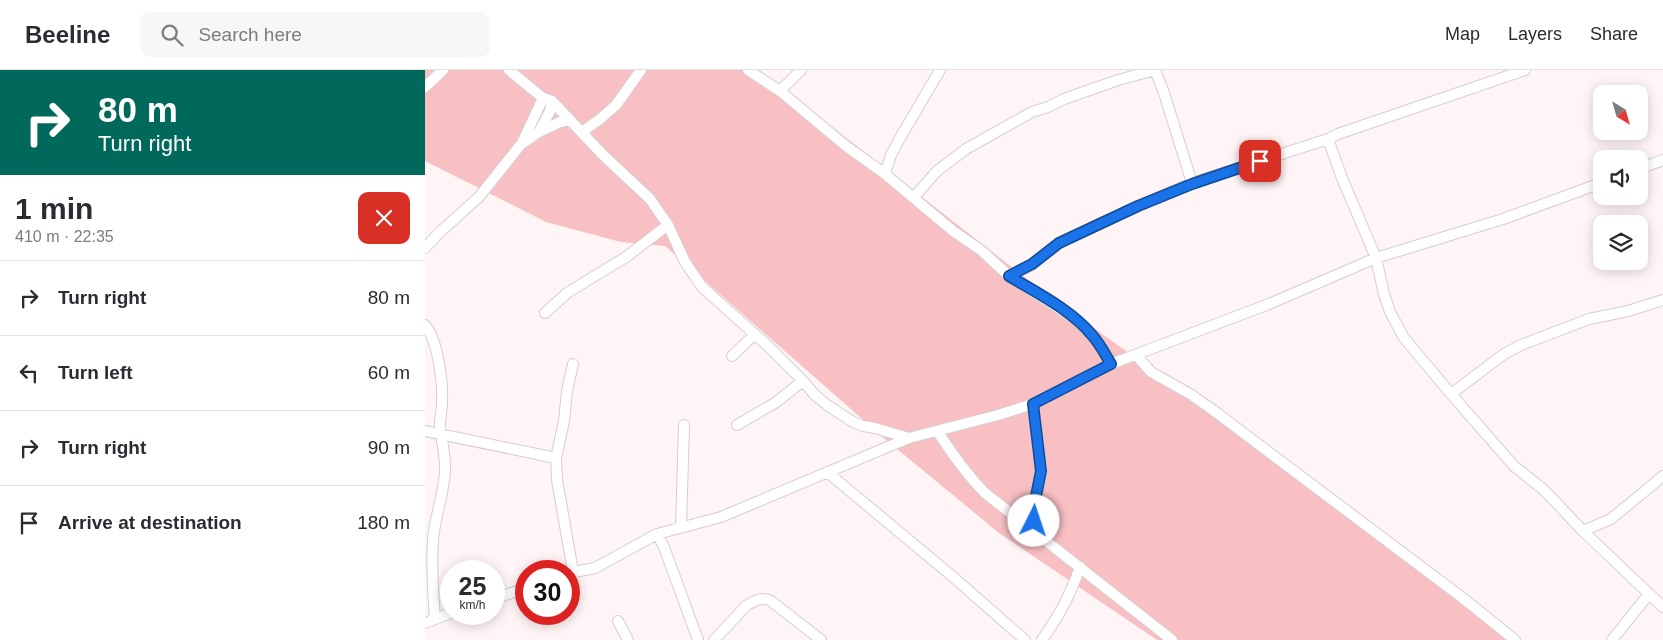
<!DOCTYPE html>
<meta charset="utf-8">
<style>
body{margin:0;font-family:Arial,sans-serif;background:#f7f7f7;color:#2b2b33;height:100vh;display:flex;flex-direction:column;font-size:19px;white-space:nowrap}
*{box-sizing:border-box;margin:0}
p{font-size:16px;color:#7c7c81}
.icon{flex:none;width:28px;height:28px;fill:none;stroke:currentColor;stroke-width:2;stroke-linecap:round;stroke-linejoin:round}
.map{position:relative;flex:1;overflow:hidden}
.panel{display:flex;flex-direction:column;background:#fff;width:425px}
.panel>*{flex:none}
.top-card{background:#00695c;color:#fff;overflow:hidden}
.needle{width:32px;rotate:143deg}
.tools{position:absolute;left:1168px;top:15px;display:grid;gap:10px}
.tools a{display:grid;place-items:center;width:55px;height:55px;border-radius:10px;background:#fff;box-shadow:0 2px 12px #0003;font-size:25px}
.speed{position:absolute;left:15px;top:490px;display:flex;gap:10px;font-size:25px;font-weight:700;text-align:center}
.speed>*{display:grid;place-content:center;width:65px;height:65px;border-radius:50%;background:#fff;box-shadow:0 2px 12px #0003;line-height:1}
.speed small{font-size:12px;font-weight:400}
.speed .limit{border:8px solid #d22;background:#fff;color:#111}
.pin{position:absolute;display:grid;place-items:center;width:42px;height:42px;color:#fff;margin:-21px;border-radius:10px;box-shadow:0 2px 8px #0006}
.me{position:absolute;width:55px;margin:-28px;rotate:4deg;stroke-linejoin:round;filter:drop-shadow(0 0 4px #0008)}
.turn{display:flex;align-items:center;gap:18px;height:105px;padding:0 15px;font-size:22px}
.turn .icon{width:65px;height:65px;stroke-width:2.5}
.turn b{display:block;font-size:35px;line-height:42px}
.round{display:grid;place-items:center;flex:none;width:52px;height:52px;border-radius:10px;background:#f7f7f7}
.head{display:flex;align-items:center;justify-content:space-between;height:85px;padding:0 15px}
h1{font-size:30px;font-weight:700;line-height:38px}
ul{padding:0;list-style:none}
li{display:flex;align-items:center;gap:15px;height:75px;padding:0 15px;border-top:1px solid #e1e1e2}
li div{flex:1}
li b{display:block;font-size:19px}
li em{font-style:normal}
header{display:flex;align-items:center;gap:30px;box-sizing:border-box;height:70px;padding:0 25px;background:#fff;border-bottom:1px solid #e1e1e2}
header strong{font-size:24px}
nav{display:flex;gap:28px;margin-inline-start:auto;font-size:18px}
.search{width:350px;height:45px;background:#f7f7f7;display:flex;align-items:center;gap:12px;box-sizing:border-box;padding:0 18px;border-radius:10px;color:#7c7c81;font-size:19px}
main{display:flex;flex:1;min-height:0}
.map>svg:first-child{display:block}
.green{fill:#f9c0c4}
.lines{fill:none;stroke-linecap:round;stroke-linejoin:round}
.street-casing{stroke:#d6cdce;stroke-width:12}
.street{stroke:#fff;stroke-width:10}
.route-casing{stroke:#114b97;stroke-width:12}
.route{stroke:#1a73e8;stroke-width:9}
</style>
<header>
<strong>Beeline</strong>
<div class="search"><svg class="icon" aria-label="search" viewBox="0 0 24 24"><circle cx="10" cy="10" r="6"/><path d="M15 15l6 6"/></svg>Search here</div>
<nav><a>Map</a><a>Layers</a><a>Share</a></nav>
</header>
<main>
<section class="panel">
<div class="top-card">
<div class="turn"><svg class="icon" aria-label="right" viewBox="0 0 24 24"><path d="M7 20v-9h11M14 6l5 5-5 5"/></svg><div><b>80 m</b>Turn right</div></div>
</div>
<div class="head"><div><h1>1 min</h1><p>410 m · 22:35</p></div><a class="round" style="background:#d93025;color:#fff"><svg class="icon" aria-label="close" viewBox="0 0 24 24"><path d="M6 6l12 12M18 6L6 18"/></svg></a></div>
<ul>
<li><svg class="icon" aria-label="right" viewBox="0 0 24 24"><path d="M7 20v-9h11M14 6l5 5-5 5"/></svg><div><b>Turn right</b></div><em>80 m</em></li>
<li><svg class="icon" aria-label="left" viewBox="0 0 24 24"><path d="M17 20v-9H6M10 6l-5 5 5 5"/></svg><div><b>Turn left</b></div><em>60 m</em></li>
<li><svg class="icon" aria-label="right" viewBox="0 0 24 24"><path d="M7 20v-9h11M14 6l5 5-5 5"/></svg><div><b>Turn right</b></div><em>90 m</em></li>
<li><svg class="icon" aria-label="arrive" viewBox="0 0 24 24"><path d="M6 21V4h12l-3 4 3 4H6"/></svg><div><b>Arrive at destination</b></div><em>180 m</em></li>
</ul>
</section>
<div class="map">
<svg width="1238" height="570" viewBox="0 0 1238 570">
<rect width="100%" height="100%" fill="#fff5f6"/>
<path class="green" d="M0,0H334L620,223L765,327L1084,570H732L574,463L460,369L240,176L196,172L121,152L0,91Z"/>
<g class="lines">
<defs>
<path id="street" d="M84,0L118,28L127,31L177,84L225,129L243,155L260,192L277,217L343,276L378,311L390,325L402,335L428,352L438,356L450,358L484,368
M323,0L355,21L421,76L460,104L528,161L557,181L584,206L646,246L665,263L675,275L686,294
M730,0L739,23L767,113
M0,17L18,0
M355,21L376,0
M114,62L135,52L145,50
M157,62L175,49L191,35L216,0
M903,69L917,108L951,188L959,224L965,242L979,268L1026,324L1089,396L1119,420L1158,461L1238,537
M98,73L114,62L125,41L127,31
M1214,99L1238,90
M460,104L466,85L475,68L515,0
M489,127L512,101L541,79L607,42L623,37L639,29L693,10L730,0
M0,178L15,162L54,127L97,73L118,28
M584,206L607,195L634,173L713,136L767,113L903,69L913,64L1100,0
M120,243L142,223L201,187L243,155
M0,255C13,270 18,313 17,332C17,340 15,348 15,355C16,370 21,386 20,401C19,424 10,446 8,469C6,496 8,522 10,549
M711,285L726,302L765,324L788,340L1039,529L1090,570
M307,286L330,264
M1026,324L1079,284L1096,275L1164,249L1203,241L1238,230
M608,334L617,401L608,441L609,451L613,463
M312,355L350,333L378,311
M0,361L131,388L132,410L148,501
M512,361C527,383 541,404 560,423L747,570
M131,388L139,351L142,321L148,294
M402,402L527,506L600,570
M256,458L259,355
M1158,461L1186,449L1238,406
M232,464L239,477L273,570
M144,503L170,498L232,464L296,447L484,368L573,345L608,334L686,294L844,234L951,188L1078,149L1176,113
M69,529L101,518
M193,551L203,570
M0,553L26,543
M289,570L321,536C329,531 337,526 346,531L396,570
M617,570C635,544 644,528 655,497
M1187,570L1224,524"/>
</defs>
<use href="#street" class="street-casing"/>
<use href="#street" class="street"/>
</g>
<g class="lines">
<defs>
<path id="route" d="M609,451L608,441L616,401L608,334L686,294C680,284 675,274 667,265C645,239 612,223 584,206L607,194L634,173L713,136L767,114L835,91"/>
</defs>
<use href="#route" class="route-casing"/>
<use href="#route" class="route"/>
</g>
</svg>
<div class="tools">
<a><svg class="needle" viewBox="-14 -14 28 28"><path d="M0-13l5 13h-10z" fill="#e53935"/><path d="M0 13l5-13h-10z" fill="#7c7c81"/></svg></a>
<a><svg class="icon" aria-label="sound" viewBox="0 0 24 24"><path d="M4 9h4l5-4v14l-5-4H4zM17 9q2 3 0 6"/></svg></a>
<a><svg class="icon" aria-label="layers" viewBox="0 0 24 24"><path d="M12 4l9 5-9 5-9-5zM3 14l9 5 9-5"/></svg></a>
</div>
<div class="speed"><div>25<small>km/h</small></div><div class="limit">30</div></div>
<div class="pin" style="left:835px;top:91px;background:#d93025"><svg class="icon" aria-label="arrive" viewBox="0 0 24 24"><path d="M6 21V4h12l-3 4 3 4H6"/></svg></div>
<svg class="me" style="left:609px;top:451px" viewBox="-20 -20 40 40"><circle r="19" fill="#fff"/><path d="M0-13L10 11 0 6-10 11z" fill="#1a73e8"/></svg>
</div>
</main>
